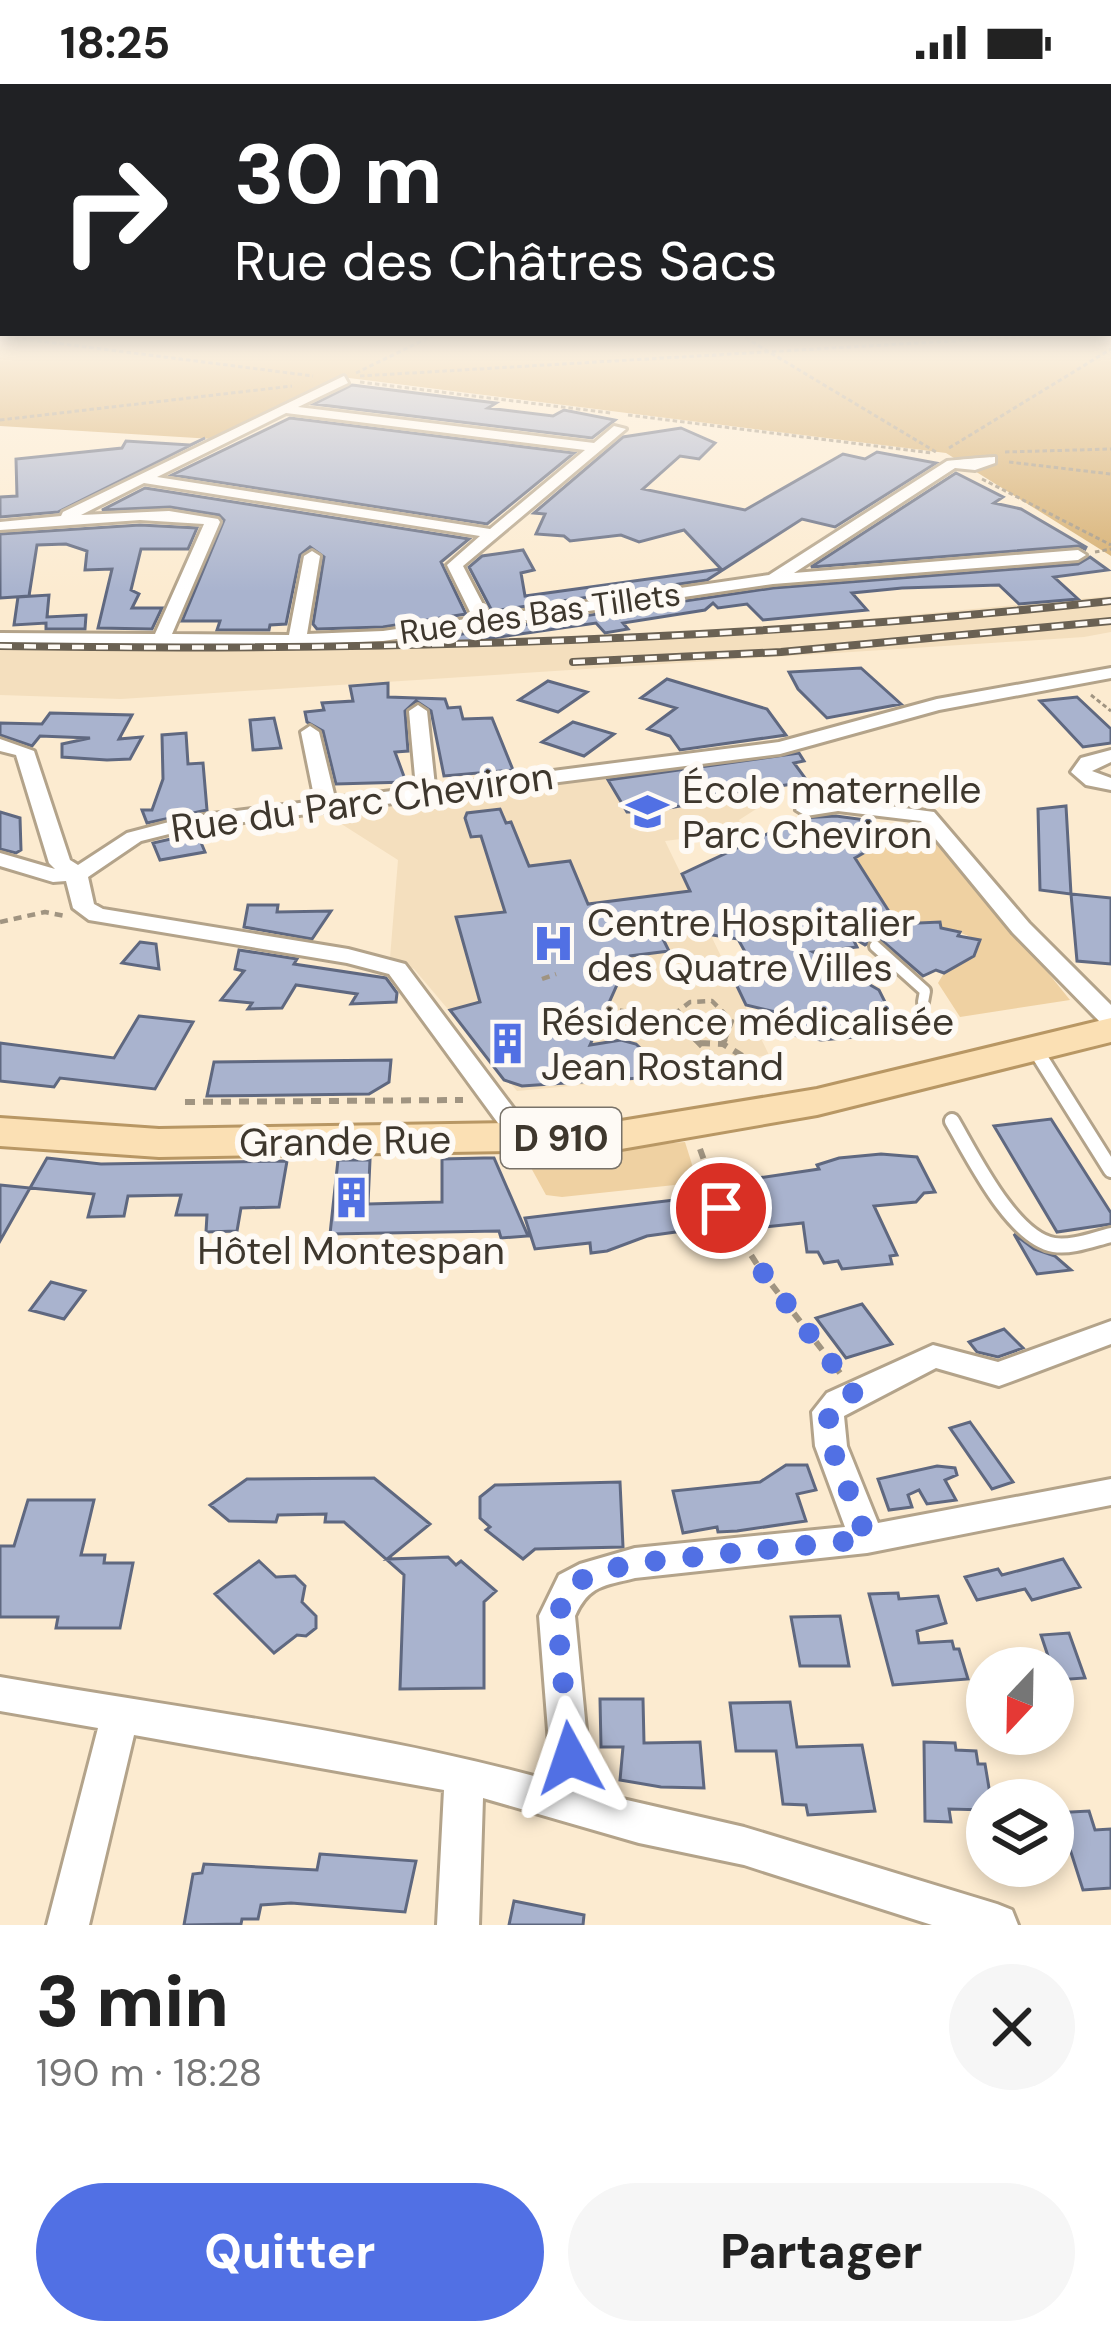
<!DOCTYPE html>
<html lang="fr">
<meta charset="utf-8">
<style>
body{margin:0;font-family:"DM Sans",sans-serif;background:#f6f6f6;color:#222;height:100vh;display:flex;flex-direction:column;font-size:45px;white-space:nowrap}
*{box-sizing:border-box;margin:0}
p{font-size:39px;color:#767676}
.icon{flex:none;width:66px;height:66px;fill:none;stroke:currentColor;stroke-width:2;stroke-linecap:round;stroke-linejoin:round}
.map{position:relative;height:1841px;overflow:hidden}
.side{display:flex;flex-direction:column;background:#fff;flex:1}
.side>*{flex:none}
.top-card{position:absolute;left:0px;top:0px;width:1113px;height:252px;box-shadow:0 6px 18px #0003;background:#202124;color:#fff;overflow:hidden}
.needle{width:78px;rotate:202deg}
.fabs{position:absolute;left:966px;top:1563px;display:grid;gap:24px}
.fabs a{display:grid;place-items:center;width:108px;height:108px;border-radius:50%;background:#fff;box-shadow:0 6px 18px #0003;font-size:60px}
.pin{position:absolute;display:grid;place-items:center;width:102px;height:102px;color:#fff;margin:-51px;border:6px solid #fff;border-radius:50%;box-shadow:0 3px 12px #0007}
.me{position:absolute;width:132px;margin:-66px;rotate:355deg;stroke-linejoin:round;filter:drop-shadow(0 0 9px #0008)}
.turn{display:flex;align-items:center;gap:42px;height:252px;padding:0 36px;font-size:54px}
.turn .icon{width:156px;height:156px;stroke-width:2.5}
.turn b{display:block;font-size:84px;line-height:102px}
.round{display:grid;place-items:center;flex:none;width:126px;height:126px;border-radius:63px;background:#f6f6f6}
.overview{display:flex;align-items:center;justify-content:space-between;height:204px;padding:0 36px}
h1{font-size:72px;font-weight:800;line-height:90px}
.primary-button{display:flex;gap:24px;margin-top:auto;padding:24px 36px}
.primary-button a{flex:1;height:138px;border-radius:72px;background:#5170e4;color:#fff;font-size:48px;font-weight:800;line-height:138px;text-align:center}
.primary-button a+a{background:#f6f6f6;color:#222}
.status{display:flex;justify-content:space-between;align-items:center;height:84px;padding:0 60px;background:#fff;direction:ltr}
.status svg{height:33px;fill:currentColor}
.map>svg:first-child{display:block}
.built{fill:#f4dfbe}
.green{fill:#efd1a2}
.forest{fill:#d4ac6c}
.building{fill:#a9b3ce;stroke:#5f6880;stroke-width:3}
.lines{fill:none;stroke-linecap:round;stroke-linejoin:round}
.lane-far1-casing{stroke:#b3a38a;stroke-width:16}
.lane-casing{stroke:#b3a38a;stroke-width:20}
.street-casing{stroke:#b3a38a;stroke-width:6}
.primary-casing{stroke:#b89764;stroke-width:6}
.path-far2{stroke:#a09481;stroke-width:3;stroke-dasharray:4.5 3;stroke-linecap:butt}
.path-far1{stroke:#a09481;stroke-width:4.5;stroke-dasharray:8 6;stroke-linecap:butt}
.path{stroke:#a09481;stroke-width:6;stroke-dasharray:10 8;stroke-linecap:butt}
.lane-far1{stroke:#fff;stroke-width:10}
.lane{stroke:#fff;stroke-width:14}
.street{fill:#fff;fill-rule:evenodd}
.primary{fill:#fbe0b4;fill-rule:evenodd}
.rail-casing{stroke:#6a6153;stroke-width:8}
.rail{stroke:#fefaf5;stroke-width:4.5;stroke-dasharray:12;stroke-linecap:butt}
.route{stroke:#5170e4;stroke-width:21;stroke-dasharray:0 37.8}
.labels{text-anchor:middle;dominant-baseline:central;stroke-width:12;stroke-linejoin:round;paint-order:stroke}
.far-street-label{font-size:33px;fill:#3e372d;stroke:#fefaf5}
.shield{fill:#fefaf5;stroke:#787269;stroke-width:3}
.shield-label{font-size:36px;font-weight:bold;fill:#3e372d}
.poi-label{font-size:39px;fill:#3e372d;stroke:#fefaf5;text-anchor:start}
.street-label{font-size:39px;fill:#3e372d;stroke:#fefaf5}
</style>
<div class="status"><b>18:25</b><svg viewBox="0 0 49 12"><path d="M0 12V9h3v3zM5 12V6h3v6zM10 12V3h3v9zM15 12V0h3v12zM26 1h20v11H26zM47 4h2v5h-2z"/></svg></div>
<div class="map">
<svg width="1111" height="1841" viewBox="0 0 1111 1841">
<rect width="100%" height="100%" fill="#fcebd0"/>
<path class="built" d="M1111,512V548L1084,553L121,615L0,611V556L271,563L536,559L729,548Z
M691,684L720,688L735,708L760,705L767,718L739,736L743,747L665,757L769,971L667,985L657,994L517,1007L414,885L390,874L398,776L321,727L529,699L532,703Z"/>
<path class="green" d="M928,740L1070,916L960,933L938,899L944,889L976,871L980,857L954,846L897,840L843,776L886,756L889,744Z
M685,1058L695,1090L684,1100L562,1113L546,1111L524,1071Z"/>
<path class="forest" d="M0,250H1111V472L946,369L341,293L213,355L0,342Z"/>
<path class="building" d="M352,301L496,319L488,324L553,332L564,326L615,336L592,354L314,320Z
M290,334L574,369L487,440L172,391Z
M681,344L715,359L699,375L680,372L643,405L745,426L843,370L865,375L877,368L936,379L835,443L802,435L707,496L492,527L469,483L482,472L523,466L534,486L521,489L525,512L721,485L684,446L639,458L621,451L570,457L564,452L536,450L545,430L534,429L623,353Z
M205,354L58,428L0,433V413L17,412L16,375L122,364L126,357L190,361Z
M956,389L1003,413L994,419L1021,425L1086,463L1085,465L1078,462L811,483Z
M145,404L469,455L441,478L466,530L383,543L317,545L313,540L324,473L310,463L300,471L286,540L270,541L269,546H217L220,537H182L224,436L219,431L170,423L102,426Z
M140,441L197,444L188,465H141L131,506L139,510L132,524H162L152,545L98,544L112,485L85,486L87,467L66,460L37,461L29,512L0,514V450Z
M1090,473L1108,486L1054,493L1078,515L1019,520L999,501L902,504L852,509L867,526L763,536L747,520L718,524L713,519L705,526L623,539L628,545L605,549L596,539L451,560H394L773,504L1078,480Z
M49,511L47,533L86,531L85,545H46V539L14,541L18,513Z
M861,584L901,620L827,634L798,605L789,588Z
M667,595L767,625L786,651L680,666L670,652L648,645L676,624L641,614Z
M548,597L587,608L558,628L519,616Z
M388,599V613L445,615L448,624L460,623L463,635L492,634L513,686L444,692L431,627L416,617L405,627L408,667L395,668L406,698L336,700L323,647L307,638L305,628L324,626L322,619L353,617L350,602Z
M1077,613L1111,645V659L1083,663L1040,617Z
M50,629L132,631L119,655L142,653L130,675L107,676L62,673V660L90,654L40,652L32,662L0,651V639L42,640Z
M274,634L281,664L253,666L250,636Z
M573,638L614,650L584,672L542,658Z
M186,649L188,680L203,679L207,726L147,739L142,726H152L163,695L162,651Z
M799,669L804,677L794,679L808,698L704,712L689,716L692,720L646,728H627L608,696Z
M1066,722L1071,810L1111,814V880L1077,877L1071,810L1040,806L1038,725Z
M500,725L506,739L511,738L529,782L570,777L588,820L690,807L682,790L801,734L836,732L873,737L872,741L903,746L855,774L897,840L940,838L941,844L960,848L958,852L980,856L974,872L944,889L936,886L923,892L878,853L865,861L852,853L857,863L813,868L879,906L895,938L886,939L891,950L821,956L792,951L780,929L746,921L735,898L755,886L738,855L668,844L672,854L663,855L669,867L630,872L590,961L621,956L636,960L669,992L522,1002L504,996L450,926L480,918L456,833L505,828L481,752L471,753L465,734L467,729Z
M0,728L20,734L21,766L16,769L0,765Z
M197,749L205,768L160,776L153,759Z
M248,821H278L277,828L331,827L312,855L244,843Z
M140,858L156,860L159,885L122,879Z
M239,866L297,875L294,880L386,894L397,909L396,918L351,920L357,910L296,901L282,924L248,925L252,919L221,916L244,887L235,885Z
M139,932L193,938L155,1005L60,994L54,1003L0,997V959L114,974Z
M391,976L389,998L369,1010L207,1012L214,978Z
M1051,1035L1111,1129V1140L1057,1148L994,1042Z
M881,1070L917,1073L935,1108L924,1109L916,1118L874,1122L897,1171L890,1172L892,1180L842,1185L838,1177L824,1179L818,1168H807L803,1139L755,1144L741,1139L647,1152L607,1167L591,1169L590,1159L535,1165L525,1134L724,1110L721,1103L731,1098L819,1085L817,1081L839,1074Z
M47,1074L101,1080L287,1077L279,1123L241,1124L237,1147L206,1148L207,1131H176L181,1111L128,1112L124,1132L88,1133L94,1110L30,1104Z
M484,1074H494L528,1152L501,1154L499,1147L330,1150L338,1076H370L368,1120L442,1118V1075Z
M0,1101L30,1104L0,1157Z
M1014,1150L1034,1165L1055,1172L1071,1186L1037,1190Z
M51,1198L85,1207L64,1235L30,1226Z
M862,1220L892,1260L846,1274L816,1234Z
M1004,1245L1023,1264L998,1273L977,1268L969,1258Z
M970,1338L1013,1398L992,1405L950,1344Z
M786,1381H807L816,1406L797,1410L806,1437L737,1447L718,1448L717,1443L683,1449L673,1407L760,1398Z
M937,1382L955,1384L957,1391L945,1396L956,1416L927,1420L919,1406L908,1411L912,1423L889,1426L878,1395Z
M374,1394L430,1440L387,1475L448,1473L456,1481L461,1477L496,1507L484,1518V1604L400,1605L404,1491L344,1438H325L326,1430L278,1431L276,1438L229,1437L210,1421L247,1395Z
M620,1398L623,1463L535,1465L523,1475L486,1446L490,1443L480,1434V1413L495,1401Z
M28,1416H94L81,1471H105L104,1479H133L120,1544H56L58,1533H0V1462H14Z
M1063,1475L1080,1503L1032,1516L1025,1505L977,1516L965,1493L998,1485L1002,1491Z
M259,1477L276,1493L295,1492L305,1502L302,1518L316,1532V1544L306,1552L297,1551L274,1569L215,1510Z
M898,1509L899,1515L938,1512L946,1539L917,1547L919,1559L952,1557L954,1565H959L968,1595L893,1601L869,1510Z
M840,1532L849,1582H800L791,1533Z
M1069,1549L1085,1594L1056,1596L1041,1551Z
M600,1615H643L644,1659L700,1658L704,1704L661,1703L620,1696L623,1663H601Z
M790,1618L797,1663L862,1661L875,1727L808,1731L806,1721L783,1720L776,1667H736L730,1619Z
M924,1658L955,1659L956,1666L976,1667L978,1680H985L991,1716L987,1726L949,1725L951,1738L925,1737Z
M1089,1727L1095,1746L1111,1745V1804L1083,1806L1069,1762L1053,1763V1729Z
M320,1770L416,1777L405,1828L291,1819L261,1821L258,1835H242L241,1840L184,1841L193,1790L202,1789L204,1780L317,1786Z
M514,1817L584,1831L583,1841H509Z"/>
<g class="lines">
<defs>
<path id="lane-far1" d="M875,862L925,907L923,918"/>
<path id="lane" d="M1035,965L1111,1086
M952,1037C972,1071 1012,1154 1054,1161C1072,1164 1094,1155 1111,1151"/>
<path id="street" d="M344,292L348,299L298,323L594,359L614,342L626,345L463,482L489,532L769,491L947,377C954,376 990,373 995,373V379L975,386L955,384L794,489L1078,466L1086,471L1078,476L773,500L383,557L297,561L0,559V549L155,550L204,440L140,436L0,446V438L61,432L63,428ZM286,329L585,366L490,445L157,393ZM144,399L480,452L447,481L473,534L383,547L307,550L320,472L312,467L304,472L289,551L172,550L220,438L218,435L169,427L81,431Z
M1111,584V594L939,626L780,670L189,745L141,757L88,793L94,820L103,825L348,865L405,880L532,1049L536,1055L532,1061H514L389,890L347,879L89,836L73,824L66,797L53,798L0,782V769L55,785L49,779L16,671L0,667V655L34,667L70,776L78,781L127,749L188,733L315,717L301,648L310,642L319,648L335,714L416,704L409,627L418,621L427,627L435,702L779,658L937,615Z
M1111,666V678L1092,687L1111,694V706L1086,701L1071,688L1081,674Z
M838,715L934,728L1029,839L1111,921V942L1102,940L1013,849L921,737L838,727L806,732L796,726L799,722Z
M1111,1237V1260L1010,1298L999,1302L936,1284L844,1332L847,1362L878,1439L1111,1395V1421L867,1469L635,1494C604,1502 589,1501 575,1532L592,1708L744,1743L997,1820L1012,1826L1018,1841H932L744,1781L639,1759L483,1714L479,1841H437L444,1706L134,1651L89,1841H47L98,1644L0,1627V1593C183,1625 372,1647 552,1697L539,1532L559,1491L580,1480L635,1464L845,1443L815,1362L812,1328L827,1309L933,1261L998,1278Z"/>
<path id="primary" d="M1111,934V958L817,1031L621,1065L159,1073L0,1062V1034L159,1045L621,1037L817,1005Z"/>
</defs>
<use href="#lane-far1" class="lane-far1-casing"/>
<use href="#lane" class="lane-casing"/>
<use href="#street" class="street-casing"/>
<use href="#primary" class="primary-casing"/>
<path class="path-far2" d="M739,250L936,368
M0,252L313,292
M356,289L436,250
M360,292L1070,250
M360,298L611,329
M628,331L932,369
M0,336L292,302
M949,364L1111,265
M1005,368L1111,365
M1009,378L1111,390
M982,395L1111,461
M1095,468L1111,465
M1091,611L1111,627"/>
<path class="path-far1" d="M0,838L45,828L65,832
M542,895L556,890
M606,924L668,935L690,918L712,917L732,937L724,958
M668,935L698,958"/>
<path class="path" d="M695,955L717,977
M725,955L723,960L744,973L753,987
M700,959L723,960
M185,1018L463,1016
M700,1065L722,1126
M713,1124H721L727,1139L718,1137Z
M722,1126L762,1188L840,1289"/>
<use href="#lane-far1" class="lane-far1"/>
<use href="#lane" class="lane"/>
<use href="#street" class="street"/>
<use href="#primary" class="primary"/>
<defs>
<path id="rail" d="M0,562C372,568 741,557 1111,517
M573,578L781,568L1111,537"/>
</defs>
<use href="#rail" class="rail-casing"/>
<use href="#rail" class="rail"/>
</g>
<linearGradient id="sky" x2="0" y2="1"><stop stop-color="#a3b4ba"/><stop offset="0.49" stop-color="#fef6ea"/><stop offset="1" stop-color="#fef6ea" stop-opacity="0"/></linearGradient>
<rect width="1111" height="508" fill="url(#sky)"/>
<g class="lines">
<path class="route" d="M570,1674L557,1532L571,1502L592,1490L635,1479L867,1455L831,1362L828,1328L854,1308L751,1173L721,1124"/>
</g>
<defs>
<symbol id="school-bare" viewBox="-9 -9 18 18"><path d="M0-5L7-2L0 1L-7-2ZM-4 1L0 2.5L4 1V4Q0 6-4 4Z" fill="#5170e4" stroke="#fefaf5" stroke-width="2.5" paint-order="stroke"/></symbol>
<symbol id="hospital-bare" viewBox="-9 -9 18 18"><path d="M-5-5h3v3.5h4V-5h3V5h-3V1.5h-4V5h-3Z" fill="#5170e4" stroke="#fefaf5" stroke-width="2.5" paint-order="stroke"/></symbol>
<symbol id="building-bare" viewBox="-9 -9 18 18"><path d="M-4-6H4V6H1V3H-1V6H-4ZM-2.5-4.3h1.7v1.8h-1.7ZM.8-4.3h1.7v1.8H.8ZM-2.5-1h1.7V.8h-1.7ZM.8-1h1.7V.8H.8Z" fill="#5170e4" stroke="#fefaf5" stroke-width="2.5" paint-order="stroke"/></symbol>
</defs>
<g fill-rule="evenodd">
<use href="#school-bare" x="618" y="698" width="59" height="59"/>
<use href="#hospital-bare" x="524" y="830" width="59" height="59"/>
<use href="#building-bare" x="478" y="930" width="59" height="59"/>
<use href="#building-bare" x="322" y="1084" width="59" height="59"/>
</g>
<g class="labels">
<g class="far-street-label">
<text transform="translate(540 529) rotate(-8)">Rue des Bas Tillets</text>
</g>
<rect class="shield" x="501" y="1024" width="120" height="60" rx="9"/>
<g class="shield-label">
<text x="561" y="1054">D 910</text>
</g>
<g class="poi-label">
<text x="682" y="705">École maternelle<tspan x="682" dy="45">Parc Cheviron</tspan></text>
<text x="587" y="838">Centre Hospitalier<tspan x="587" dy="45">des Quatre Villes</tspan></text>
<text x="541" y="937">Résidence médicalisée<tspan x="541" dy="45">Jean Rostand</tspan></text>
<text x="351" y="1166" text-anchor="middle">Hôtel Montespan</text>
</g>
<g class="street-label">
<text transform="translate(362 718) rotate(-8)">Rue du Parc Cheviron</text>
<text transform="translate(345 1057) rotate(-1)">Grande Rue</text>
</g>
</g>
</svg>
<div class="fabs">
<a><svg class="needle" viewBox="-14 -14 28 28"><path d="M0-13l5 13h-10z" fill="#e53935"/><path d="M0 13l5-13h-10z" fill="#767676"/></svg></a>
<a><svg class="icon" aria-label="layers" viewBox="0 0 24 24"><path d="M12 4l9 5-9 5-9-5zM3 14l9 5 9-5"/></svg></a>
</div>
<div class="pin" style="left:721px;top:1124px;background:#d93025"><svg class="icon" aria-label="arrive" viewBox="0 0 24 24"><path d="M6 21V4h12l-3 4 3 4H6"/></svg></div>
<svg class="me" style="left:570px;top:1674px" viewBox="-20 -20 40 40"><path d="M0-17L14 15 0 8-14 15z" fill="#5170e4" stroke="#fff" stroke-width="4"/></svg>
<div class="top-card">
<div class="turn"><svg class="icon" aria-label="right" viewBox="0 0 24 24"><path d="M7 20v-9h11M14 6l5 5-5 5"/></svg><div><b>30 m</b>Rue des Châtres Sacs</div></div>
</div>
</div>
<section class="side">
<div class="overview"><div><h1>3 min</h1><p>190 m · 18:28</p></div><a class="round"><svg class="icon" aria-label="close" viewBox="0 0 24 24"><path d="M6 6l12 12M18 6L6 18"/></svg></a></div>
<div class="primary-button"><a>Quitter</a><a>Partager</a></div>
</section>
